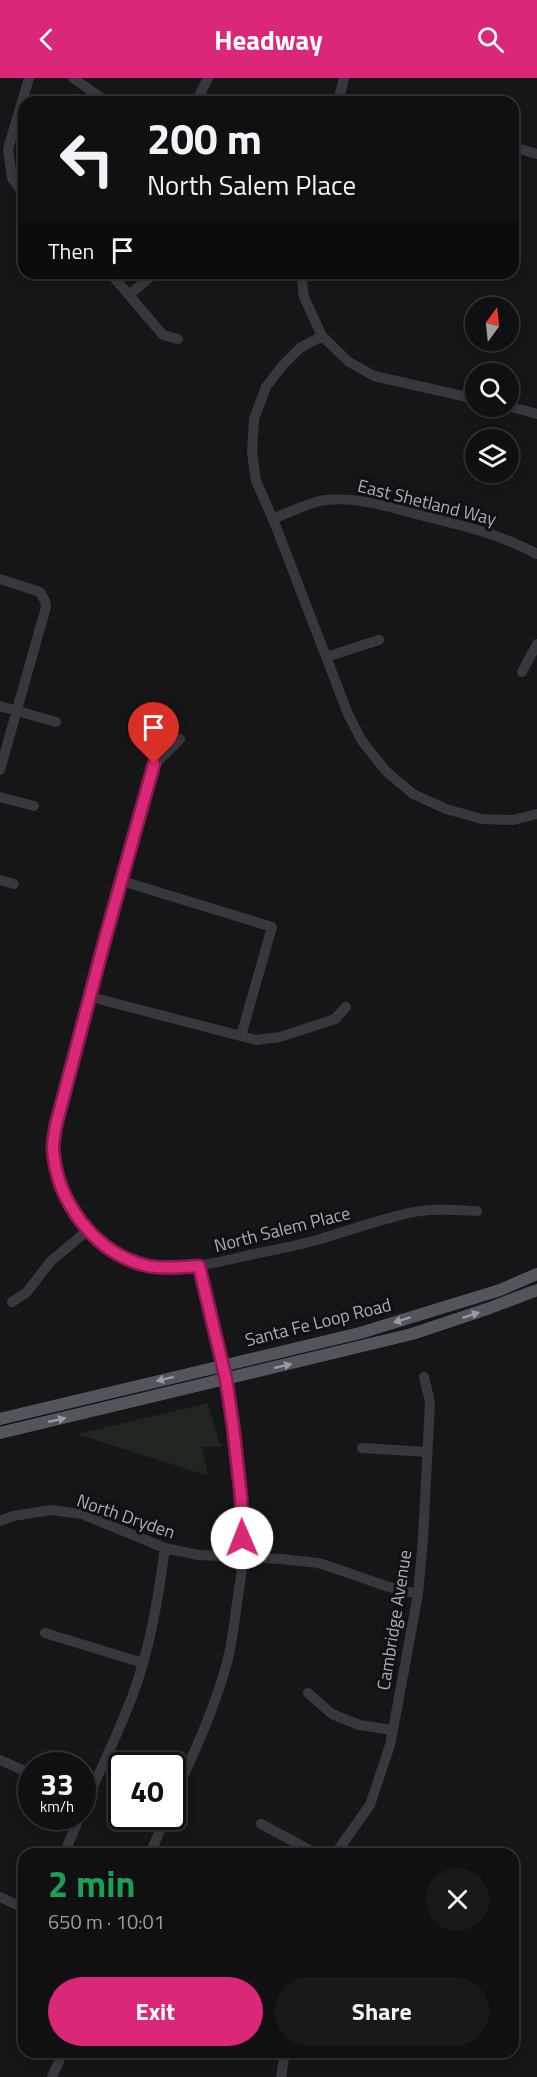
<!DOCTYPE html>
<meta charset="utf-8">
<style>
body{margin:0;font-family:"Titillium Web",sans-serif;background:#19191b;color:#f1f3f6;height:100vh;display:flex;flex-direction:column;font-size:22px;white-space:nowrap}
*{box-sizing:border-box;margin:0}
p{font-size:20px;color:#9c9d9f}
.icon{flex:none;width:33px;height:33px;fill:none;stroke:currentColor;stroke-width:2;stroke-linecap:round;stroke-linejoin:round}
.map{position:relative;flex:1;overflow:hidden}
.sheet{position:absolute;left:18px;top:1770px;width:501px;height:210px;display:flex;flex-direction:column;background:#101012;border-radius:18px;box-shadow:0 3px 9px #0003,0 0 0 2px #303032}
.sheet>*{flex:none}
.hud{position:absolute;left:18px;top:18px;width:501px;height:183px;border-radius:18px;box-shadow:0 3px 9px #0003,0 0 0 2px #303032;background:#101012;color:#f1f3f6;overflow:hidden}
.needle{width:39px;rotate:15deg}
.controls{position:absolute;left:465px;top:219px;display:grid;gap:12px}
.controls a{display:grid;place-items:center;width:54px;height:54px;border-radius:50%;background:#101012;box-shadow:0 3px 9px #0003,0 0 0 2px #303032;font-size:30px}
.speed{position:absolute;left:18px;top:1674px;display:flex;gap:12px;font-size:30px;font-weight:700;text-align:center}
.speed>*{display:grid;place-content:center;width:78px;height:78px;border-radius:50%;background:#101012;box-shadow:0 3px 9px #0003,0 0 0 2px #303032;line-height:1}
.speed small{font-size:15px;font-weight:400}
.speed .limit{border:3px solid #111;border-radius:9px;background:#fff;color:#111}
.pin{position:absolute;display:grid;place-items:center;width:51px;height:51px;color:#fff;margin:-62px -26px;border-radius:50% 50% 50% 0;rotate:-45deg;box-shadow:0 0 6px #0007}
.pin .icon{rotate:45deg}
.me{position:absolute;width:66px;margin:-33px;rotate:359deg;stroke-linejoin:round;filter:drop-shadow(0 0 4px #0008)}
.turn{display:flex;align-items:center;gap:21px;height:126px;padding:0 30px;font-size:27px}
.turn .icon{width:78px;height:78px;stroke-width:2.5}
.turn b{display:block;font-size:42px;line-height:51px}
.then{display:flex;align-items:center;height:57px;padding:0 30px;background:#0003;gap:12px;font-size:22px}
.round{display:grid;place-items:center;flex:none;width:63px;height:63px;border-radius:32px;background:#19191b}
.summary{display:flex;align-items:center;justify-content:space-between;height:102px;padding:0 30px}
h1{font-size:36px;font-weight:700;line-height:45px;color:#1e9e55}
.button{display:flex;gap:12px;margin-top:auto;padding:12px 30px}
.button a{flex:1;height:69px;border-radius:36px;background:#db2777;color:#fff;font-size:24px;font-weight:700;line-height:69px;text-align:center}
.button a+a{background:#19191b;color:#f1f3f6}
header{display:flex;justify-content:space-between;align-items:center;height:78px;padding:0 30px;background:#db2777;color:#fff;font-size:27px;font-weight:700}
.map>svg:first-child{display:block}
.green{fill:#1e261f}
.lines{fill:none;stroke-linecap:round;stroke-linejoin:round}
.minor{stroke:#37383d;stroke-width:10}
.major{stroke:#53555c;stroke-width:12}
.oneway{fill:#979ba6}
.route-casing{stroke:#8e194d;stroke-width:15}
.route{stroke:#db2777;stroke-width:10}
.labels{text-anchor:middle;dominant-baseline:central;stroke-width:6;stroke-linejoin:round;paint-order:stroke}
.street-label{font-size:18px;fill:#a8adb8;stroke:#111113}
</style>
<header><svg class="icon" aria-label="back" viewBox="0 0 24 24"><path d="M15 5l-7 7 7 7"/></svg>Headway<svg class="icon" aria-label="search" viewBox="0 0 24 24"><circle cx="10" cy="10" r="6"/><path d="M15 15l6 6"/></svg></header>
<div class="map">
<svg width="537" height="1999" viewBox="0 0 537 1999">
<rect width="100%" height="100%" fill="#161618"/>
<path class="green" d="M208,1325L219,1364L223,1368L202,1369L208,1398L77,1356Z"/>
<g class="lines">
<path class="minor" d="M73,0L107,24
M196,24L208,0
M338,24L344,0
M513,69L537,76
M24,117L12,100L8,71L29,0
M110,195L163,257L178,261
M301,195L304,219L322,258L349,284L374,298L476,321
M129,217L155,195
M322,258L300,270L282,288L266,309L254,341L252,375L256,403L273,441L348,636L362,663L386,693L413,716L446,731L482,741L513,742L537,736
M508,328L537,336
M273,441C290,434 308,425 325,422C357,418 389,429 420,437C461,447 500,456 537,476
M0,501L40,514L45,523L46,529L0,692
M326,579L379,562
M522,594L537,566
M0,628L56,644
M180,661L155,686L105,861L56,1047C55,1054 53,1062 53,1069C54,1096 66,1124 82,1145C98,1165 125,1184 151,1188C181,1193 211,1186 241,1179C266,1173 292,1169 317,1162C347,1153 378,1142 409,1135C431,1130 455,1132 477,1133
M0,719L34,728
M0,802L14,806
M122,803L272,849L241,958
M91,919L256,962L280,959L335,941L346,929
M12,1224L27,1214L50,1184L88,1152
M362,1370L427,1374
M0,1443L13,1438L51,1432L82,1436L165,1470L198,1477L281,1481L319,1485L389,1509L418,1516
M45,1555L143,1585
M308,1615L332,1636L359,1647L393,1652
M0,1682L32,1696
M172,1723C192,1679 213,1635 226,1588C232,1568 234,1546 237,1525C239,1510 242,1495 243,1480C247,1381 220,1284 199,1188
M82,1733C99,1695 117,1658 132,1619C150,1571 158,1521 165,1470
M261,1746L317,1776
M64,1776L80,1738
M150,1776L166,1738
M335,1776L370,1727L390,1667L393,1652L418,1516L423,1461L430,1324L424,1299
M0,1819L24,1830
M52,1999L63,1974
M281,1999L285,1974"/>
<path class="major" d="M0,1341L360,1255L500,1212L537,1196
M0,1355L412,1256L487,1231L537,1212"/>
</g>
<defs><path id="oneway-solid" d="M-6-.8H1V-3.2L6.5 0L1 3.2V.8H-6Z" transform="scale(1.5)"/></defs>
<g class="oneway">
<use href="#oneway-solid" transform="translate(471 1237) rotate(-18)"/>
<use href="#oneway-solid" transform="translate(402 1242) rotate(163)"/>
<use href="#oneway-solid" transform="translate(283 1288) rotate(-13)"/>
<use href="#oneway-solid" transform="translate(165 1301) rotate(166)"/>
<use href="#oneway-solid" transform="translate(57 1342) rotate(-13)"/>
</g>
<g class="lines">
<defs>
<path id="route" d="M154,686L105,861L56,1047C55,1054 53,1062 53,1070C56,1123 95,1176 148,1188C164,1191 183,1189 199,1188L226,1301L233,1348L241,1419L242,1460"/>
</defs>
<use href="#route" class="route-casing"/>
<use href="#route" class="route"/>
</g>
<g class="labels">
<g class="street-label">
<text transform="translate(427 424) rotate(14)">East Shetland Way</text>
<text transform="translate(282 1151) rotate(-14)">North Salem Place</text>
<text transform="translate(318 1244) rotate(-14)">Santa Fe Loop Road</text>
<text transform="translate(126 1438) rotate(19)">North Dryden</text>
<text transform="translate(394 1542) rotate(-81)">Cambridge Avenue</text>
</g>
</g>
</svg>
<div class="controls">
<a><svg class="needle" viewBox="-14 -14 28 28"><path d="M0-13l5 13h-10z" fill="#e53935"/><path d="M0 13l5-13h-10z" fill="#9c9d9f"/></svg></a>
<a><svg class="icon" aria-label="search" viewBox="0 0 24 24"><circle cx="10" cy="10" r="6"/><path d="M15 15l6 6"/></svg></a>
<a><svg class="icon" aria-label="layers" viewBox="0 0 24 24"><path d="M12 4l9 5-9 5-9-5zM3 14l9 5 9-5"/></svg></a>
</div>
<div class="speed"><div>33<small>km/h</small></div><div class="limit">40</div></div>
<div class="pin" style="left:154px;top:686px;background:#d93025"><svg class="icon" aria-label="arrive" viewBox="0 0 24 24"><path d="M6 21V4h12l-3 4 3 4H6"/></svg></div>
<svg class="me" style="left:242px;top:1460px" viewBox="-20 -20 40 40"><circle r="19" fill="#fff"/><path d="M0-13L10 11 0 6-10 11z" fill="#db2777"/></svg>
<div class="hud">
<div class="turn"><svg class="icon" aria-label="left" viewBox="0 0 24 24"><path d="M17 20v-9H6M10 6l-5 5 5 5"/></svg><div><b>200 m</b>North Salem Place</div></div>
<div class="then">Then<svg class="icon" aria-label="arrive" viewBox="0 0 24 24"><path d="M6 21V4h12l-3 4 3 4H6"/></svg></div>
</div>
<section class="sheet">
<div class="summary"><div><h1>2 min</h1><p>650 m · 10:01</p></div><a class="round"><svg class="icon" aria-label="close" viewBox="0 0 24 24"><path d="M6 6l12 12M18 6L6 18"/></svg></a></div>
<div class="button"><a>Exit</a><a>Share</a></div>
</section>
</div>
